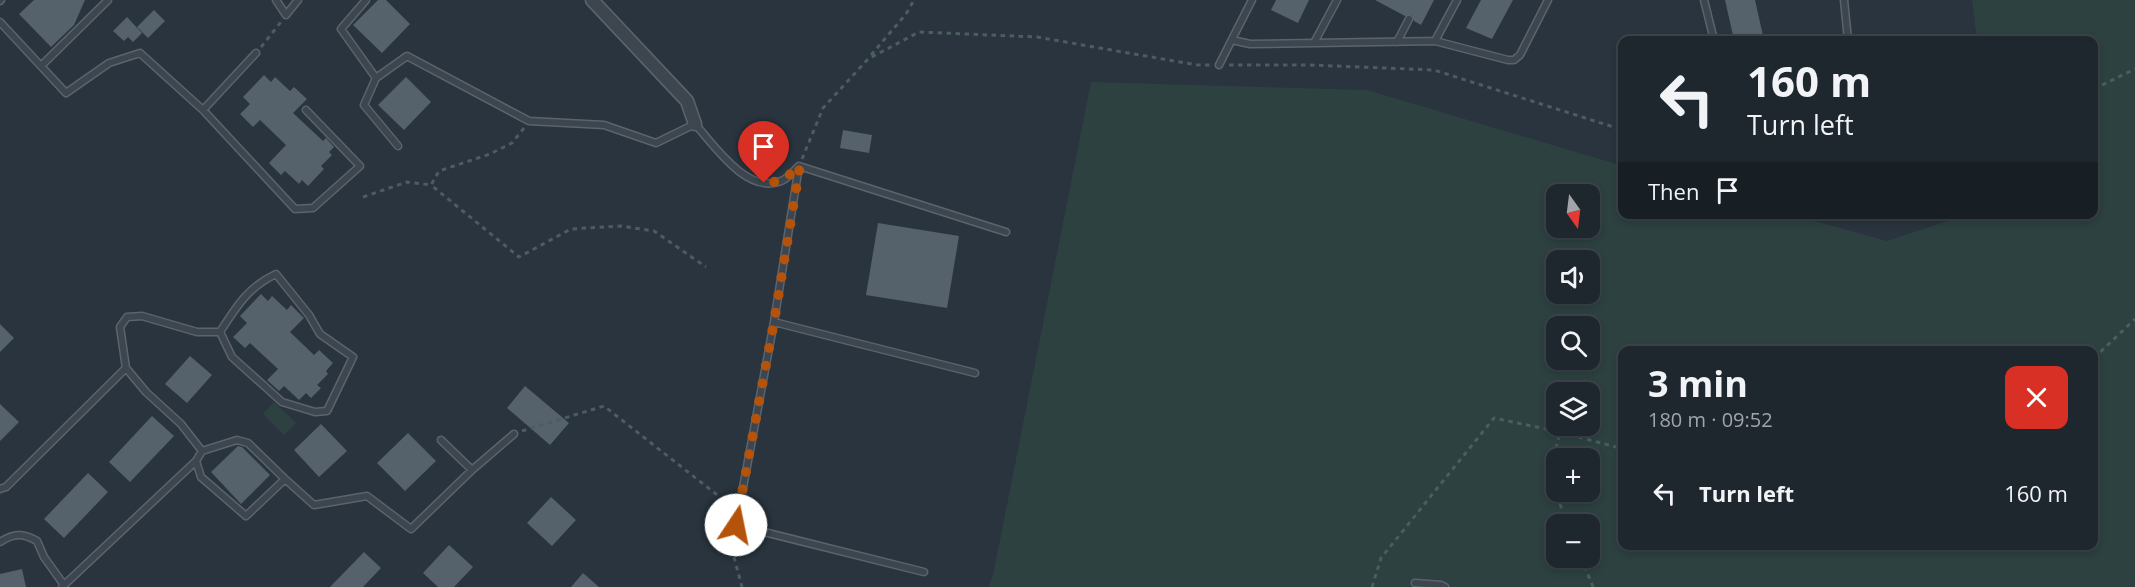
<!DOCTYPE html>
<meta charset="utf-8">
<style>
body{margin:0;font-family:"Open Sans",sans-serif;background:#2c333a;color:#f1f3f6;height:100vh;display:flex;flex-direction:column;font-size:22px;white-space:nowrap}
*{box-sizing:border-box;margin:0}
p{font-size:20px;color:#a1a5aa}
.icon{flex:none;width:33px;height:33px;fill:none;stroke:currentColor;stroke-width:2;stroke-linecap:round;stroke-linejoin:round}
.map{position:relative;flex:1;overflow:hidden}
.side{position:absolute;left:1618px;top:346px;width:480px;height:204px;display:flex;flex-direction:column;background:#1f272e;border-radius:12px;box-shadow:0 3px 9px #0003,0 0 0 2px #3c444a}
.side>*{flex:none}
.banner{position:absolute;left:1618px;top:36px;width:480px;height:183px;border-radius:12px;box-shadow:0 3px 9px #0003,0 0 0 2px #3c444a;background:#1f272e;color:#f1f3f6;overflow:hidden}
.needle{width:39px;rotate:166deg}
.buttons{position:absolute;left:1546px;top:184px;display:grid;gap:12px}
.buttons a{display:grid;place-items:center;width:54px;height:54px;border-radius:12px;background:#1f272e;box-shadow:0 3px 9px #0003,0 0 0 2px #3c444a;font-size:30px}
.pin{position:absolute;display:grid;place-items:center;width:51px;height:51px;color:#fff;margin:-62px -26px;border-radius:50% 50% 50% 0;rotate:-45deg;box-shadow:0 0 6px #0007}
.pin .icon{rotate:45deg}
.me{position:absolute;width:66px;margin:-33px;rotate:11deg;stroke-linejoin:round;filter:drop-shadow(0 0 4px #0008)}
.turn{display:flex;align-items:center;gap:21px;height:126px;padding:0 30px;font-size:27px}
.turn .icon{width:78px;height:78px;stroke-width:2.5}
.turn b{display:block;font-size:42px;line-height:51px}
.then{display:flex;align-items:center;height:57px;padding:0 30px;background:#0003;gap:12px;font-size:22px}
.round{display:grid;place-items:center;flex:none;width:63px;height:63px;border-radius:12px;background:#2c333a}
.summary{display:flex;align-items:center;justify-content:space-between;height:102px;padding:0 30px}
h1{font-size:36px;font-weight:700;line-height:45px}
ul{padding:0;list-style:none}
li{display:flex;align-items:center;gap:18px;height:90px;padding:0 30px}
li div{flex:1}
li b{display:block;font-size:22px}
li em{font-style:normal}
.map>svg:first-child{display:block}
.green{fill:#2c4140;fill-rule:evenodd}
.building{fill:#55616b}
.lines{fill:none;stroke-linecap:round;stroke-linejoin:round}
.service-casing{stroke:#5b646c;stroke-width:9}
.minor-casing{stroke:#5b646c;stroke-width:15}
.path{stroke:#4b5d5e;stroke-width:3;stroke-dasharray:4.5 4.5;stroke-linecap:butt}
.service{stroke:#3d464f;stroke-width:6}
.minor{stroke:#3d464f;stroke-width:12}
.route{stroke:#b45309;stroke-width:10;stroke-dasharray:0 18}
</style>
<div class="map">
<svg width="2135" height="587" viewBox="0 0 2135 587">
<rect width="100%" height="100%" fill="#29343e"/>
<path class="green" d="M1972,0H2135V587H988L993,575L1091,82L1367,90L1623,166V214L1793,215L1887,241L1966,215L2094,214V40H1977ZM1557,195H1590V228H1557ZM1557,261H1590V294H1557ZM1557,327H1590V360H1557ZM1623,351H2094V546H1623ZM1557,393H1590V426H1557ZM1557,459H1590V492H1557ZM1557,525H1590V558H1557Z
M274,402L296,423L284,435L263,414Z"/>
<path class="building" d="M34,0H85L74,25L51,47L19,14Z
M378,0H386L410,24L382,53L353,25Z
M1276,0H1309L1298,23L1271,10Z
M1375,0H1434L1421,25L1414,21L1412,15L1405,16Z
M1481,0H1513L1492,39L1466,28Z
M1725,0H1755L1764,40H1734Z
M154,10L165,21L148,38L137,27Z
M127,17L142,33L133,42L128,37L124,41L113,31Z
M264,75L271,82L275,77L290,91L294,87L307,99L293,113L323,141L326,138L334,147L329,152L332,155L321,166L324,169L308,186L302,180L299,184L285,171L281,175L269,163L286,145L260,120L253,127L240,114L250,104L243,97Z
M406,77L431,102L404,130L378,105Z
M843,130L872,135L869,153L840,148Z
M878,223L959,236L947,308L866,295Z
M261,294L268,301L272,296L287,310L291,305L304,318L290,332L314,355L319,350L333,363L326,371L328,374L317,385L321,388L311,398L306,393L299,400L284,386L279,391L267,380L278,369L250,343L245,348L233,337L247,323L240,316Z
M0,324L14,338L0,352Z
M190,356L212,375L187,403L165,384Z
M525,386L569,423L550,445L507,408Z
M0,404L19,422L0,441Z
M152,416L174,436L130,482L109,462Z
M321,424L347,451L319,477L294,450Z
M408,433L436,461L405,491L377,463Z
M238,446L242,447L270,475L241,504L211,472Z
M88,473L108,492L64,538L44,519Z
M551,497L576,520L552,546L527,523Z
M449,545L473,567L454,587H438L423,573Z
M364,552L381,568L363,587H330Z
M22,569L26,587H0V574Z
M583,573L599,587H571Z"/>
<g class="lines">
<defs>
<path id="service" d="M276,0L286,15L298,0
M366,0L341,29L376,78L364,105L398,146
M1704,0L1714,40
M1844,0L1848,40
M0,1L1,0
M0,22L66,93L109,63L140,53L203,110L256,53
M1232,40L1250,44L1435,41L1457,0
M1435,41L1508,60H1514L1520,55L1548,0
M1397,42L1409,19
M1314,43L1337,0
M1219,65L1252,0
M41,66L108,0
M376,78L407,56L529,121L604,125L656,143L695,124C714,145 747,195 781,181C788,179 794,170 799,166
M203,110L295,209L313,208L360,166L306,110
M799,166L774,322L736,525L924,572
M799,166L1006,232
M276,274L309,315L320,334L353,357L327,411L315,412L282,402L232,357L220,332C236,307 248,287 276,274Z
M774,322L975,373
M441,440L472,470L514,434
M196,461L201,477L246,516L285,479L248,443L237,440L202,451
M285,479L314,505L367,496L411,529L472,470
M0,489L6,487L126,368
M0,542C14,533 22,533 37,541L44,557L64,585
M1415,583L1441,585L1445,587
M62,587L196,461L202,451L181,424L146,392L126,368L120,327L127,317L142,316L197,332H220"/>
<path id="minor" d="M592,0L687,101L695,124"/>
</defs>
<use href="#service" class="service-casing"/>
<use href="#minor" class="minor-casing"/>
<path class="path" d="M261,47L281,22
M871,55L906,14L914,0
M1229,65H1310L1434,70L1623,130
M2094,89L2135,69
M524,128L512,143L490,154L439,171L431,185L519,257L571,229L621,226L654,231L706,267
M802,159L823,108L868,59L919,32L1037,37L1197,65H1211
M363,197L407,182L431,185
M1835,214H1849
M2094,358L2135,319
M522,431L604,406L716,494L725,524
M1568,525L1549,476L1560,432L1616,447L1623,445
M727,531L742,587
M1581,558L1593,587
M1372,587L1381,558L1389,548L1494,418L1560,432"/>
<use href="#service" class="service"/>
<use href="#minor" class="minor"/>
</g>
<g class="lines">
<path class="route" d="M736,525L774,322L800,166L782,181L764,183"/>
</g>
</svg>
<div class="buttons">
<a><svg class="needle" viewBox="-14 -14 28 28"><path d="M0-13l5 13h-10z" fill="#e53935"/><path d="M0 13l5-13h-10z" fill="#a1a5aa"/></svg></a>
<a><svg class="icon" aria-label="sound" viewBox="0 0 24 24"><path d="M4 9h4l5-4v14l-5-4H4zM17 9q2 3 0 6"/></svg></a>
<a><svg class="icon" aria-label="search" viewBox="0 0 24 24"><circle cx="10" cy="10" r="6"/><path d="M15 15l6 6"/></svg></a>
<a><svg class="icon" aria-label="layers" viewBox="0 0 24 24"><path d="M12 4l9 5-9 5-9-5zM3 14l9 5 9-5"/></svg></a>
<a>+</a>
<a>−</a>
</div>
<div class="pin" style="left:764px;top:183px;background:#d93025"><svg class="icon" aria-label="arrive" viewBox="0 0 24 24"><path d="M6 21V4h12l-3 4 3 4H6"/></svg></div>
<svg class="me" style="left:736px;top:525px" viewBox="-20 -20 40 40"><circle r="19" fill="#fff"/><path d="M0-13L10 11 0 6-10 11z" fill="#b45309"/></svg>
<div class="banner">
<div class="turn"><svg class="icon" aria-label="left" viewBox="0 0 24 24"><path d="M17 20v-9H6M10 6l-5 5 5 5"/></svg><div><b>160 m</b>Turn left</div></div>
<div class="then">Then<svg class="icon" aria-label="arrive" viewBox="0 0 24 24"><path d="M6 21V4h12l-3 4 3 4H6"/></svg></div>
</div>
<section class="side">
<div class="summary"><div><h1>3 min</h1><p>180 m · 09:52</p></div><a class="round" style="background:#d93025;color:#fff"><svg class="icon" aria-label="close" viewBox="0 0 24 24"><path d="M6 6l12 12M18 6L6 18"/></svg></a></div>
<ul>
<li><svg class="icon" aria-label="left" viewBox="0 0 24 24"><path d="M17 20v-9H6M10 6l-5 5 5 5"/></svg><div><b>Turn left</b></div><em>160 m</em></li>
</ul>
</section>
</div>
